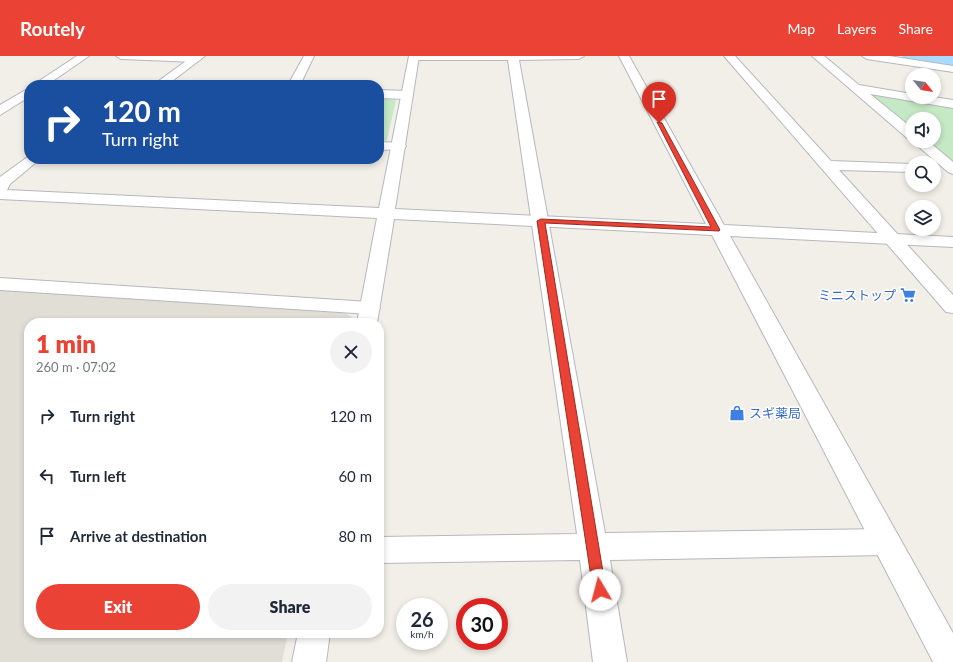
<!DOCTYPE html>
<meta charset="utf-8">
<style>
body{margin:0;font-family:Lato,"Noto Sans JP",sans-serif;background:#f2f2f3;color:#1f2937;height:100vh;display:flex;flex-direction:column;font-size:15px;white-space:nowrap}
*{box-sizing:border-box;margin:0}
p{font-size:13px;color:#747a83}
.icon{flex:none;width:22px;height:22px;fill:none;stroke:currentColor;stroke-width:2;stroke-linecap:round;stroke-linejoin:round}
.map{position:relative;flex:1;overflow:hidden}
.sheet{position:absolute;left:24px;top:262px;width:360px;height:320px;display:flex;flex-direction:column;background:#fff;border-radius:16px;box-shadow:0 2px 6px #0003}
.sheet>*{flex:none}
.hud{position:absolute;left:24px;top:24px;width:360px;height:84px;border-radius:16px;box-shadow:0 2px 6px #0003;background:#1a4fa0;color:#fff;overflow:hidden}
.needle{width:26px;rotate:120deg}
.fabs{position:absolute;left:905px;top:12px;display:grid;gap:8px}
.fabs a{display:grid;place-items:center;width:36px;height:36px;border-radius:50%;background:#fff;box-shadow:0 2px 6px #0003;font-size:20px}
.speed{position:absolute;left:396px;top:542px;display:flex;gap:8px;font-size:20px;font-weight:700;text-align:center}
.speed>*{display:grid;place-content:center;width:52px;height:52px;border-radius:50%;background:#fff;box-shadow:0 2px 6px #0003;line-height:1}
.speed small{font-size:10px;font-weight:400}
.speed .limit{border:6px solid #d22;background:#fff;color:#111}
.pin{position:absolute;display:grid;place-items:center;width:34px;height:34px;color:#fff;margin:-41px -17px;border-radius:50% 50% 50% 0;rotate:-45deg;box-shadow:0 0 4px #0007}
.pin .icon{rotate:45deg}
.me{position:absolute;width:44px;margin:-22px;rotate:352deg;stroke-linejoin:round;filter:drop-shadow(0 0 3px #0008)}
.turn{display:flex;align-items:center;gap:14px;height:84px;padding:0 12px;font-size:18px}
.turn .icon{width:52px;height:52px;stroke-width:2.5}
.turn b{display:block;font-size:28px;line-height:34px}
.round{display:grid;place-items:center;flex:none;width:42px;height:42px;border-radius:21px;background:#f2f2f3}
.overview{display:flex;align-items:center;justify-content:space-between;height:68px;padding:0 12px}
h1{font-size:24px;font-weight:800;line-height:30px;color:#ea4335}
.button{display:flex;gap:8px;margin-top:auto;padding:8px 12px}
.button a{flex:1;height:46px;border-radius:24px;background:#ea4335;color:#fff;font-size:16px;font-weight:800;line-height:46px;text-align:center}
.button a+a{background:#f2f2f3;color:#1f2937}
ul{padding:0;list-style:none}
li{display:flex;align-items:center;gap:12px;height:60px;padding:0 12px}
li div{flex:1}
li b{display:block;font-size:15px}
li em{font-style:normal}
header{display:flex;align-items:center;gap:24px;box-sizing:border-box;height:56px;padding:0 20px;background:#ea4335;color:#fff}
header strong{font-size:19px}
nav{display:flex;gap:22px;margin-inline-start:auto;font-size:14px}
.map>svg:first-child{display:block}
.education{fill:#e1ded6}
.green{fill:#c5e8c5}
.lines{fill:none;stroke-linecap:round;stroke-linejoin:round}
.river{fill:#aadaff;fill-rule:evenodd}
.minor-casing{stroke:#b5b8bc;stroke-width:2}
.tertiary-casing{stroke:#b5b8bc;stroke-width:2}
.minor{fill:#fff;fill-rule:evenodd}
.tertiary{fill:#fff;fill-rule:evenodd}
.route{fill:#ea4335;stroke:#982c22}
.labels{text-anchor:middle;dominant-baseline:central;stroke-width:3;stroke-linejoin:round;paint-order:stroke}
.shop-label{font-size:13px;fill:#366cbe;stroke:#fff;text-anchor:end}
</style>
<header>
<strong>Routely</strong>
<nav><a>Map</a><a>Layers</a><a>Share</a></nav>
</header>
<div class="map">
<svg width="953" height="606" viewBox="0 0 953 606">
<rect width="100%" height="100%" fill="#f1efe8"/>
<path class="education" d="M0,234L345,257L352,261L351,267H29V577H288L282,606H0Z"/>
<path class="green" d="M879,38L953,50V106L927,85H934V63H912V73L872,40Z
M379,41L396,44L387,84L379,85Z"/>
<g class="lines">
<path class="river" d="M902,0H953V13L906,5Z"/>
<defs>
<path id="minor" d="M77,0H89L47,29H33Z
M116,0H197L201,3L196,6L121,3Z
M304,0H314L300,29H288Z
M409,0H584L579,3L519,4L605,477L887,473L897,477L901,486L897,495L887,499L610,504L627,606H593L580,504L379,507V481L577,478L508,4H414L410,3Z
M724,0H735L831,105L912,108V116L839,114L953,239V257L946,256Z
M812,0H824L859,29L912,38V41H933L953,44V52L870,38L912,72V83L907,82Z
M862,0H889L953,10V16L867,3Z
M29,32V41L0,59V49Z
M379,34L407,35L413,39L407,43L379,42Z
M912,85H928L953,106V118L948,116Z
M379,86L404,87L406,90L404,93L379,94Z
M0,222L370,246L377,247L380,252L377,257L370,258L0,234Z"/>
<path id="tertiary" d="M193,0H205L167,29H153Z
M409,0H419L395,153L706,168L619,0H629L724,169L953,181V191L730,180L953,577V606H933L712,179L394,163L377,267H357L377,162L0,143V121L29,100V103H40L10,128L7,134L379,152Z
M298,577H330L326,606H292Z"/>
</defs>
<use href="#minor" class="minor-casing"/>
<use href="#tertiary" class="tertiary-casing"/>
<use href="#minor" class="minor"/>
<use href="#tertiary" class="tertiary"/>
</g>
<path class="route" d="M657,66L662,67L720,174L719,175L545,167L606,534L604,538L600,540L595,538L593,534L537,165L541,163L711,171Z"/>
<defs>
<symbol id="supermarket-bare" viewBox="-9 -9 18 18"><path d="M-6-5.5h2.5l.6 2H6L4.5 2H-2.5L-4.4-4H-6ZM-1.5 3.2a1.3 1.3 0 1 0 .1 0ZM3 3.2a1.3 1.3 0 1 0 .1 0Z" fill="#3f7fe0" stroke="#fff" stroke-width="2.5" paint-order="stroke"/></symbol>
<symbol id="shop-bare" viewBox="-9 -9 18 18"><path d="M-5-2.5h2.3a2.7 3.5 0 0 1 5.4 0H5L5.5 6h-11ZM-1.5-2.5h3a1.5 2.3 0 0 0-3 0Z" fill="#3f7fe0" stroke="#fff" stroke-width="2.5" paint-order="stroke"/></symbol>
</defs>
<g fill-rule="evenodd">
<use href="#supermarket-bare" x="897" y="228" width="22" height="22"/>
<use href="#shop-bare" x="726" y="346" width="22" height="22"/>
</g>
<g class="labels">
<g class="shop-label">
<text x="896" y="239">ミニストップ</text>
<text x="749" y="357" text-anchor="start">スギ薬局</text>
</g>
</g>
</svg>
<div class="fabs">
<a><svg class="needle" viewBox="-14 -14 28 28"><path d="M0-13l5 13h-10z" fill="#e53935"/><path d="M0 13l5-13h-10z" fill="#747a83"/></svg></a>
<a><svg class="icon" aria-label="sound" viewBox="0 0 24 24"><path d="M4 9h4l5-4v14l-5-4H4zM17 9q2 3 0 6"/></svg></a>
<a><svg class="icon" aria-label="search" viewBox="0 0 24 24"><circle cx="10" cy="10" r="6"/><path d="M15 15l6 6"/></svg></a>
<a><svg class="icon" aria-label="layers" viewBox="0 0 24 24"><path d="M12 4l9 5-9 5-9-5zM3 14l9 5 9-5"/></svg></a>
</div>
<div class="speed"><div>26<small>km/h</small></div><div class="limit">30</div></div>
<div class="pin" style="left:659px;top:67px;background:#d93025"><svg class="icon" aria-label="arrive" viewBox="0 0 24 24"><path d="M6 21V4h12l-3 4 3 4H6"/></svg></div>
<svg class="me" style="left:600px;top:534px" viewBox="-20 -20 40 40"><circle r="19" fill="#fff"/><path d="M0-13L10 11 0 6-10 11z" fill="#ea4335"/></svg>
<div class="hud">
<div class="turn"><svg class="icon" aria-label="right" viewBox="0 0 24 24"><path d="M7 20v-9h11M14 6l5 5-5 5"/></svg><div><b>120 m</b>Turn right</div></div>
</div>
<section class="sheet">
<div class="overview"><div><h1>1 min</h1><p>260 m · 07:02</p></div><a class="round"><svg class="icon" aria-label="close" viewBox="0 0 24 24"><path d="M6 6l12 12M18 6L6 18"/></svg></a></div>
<ul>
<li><svg class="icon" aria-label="right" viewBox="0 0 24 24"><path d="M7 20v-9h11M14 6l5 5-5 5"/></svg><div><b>Turn right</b></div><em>120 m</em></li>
<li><svg class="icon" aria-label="left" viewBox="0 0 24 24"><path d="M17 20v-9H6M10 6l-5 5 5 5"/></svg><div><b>Turn left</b></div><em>60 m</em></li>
<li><svg class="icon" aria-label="arrive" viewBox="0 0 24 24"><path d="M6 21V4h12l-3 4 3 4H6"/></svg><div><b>Arrive at destination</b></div><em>80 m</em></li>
</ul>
<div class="button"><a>Exit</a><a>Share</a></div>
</section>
</div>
